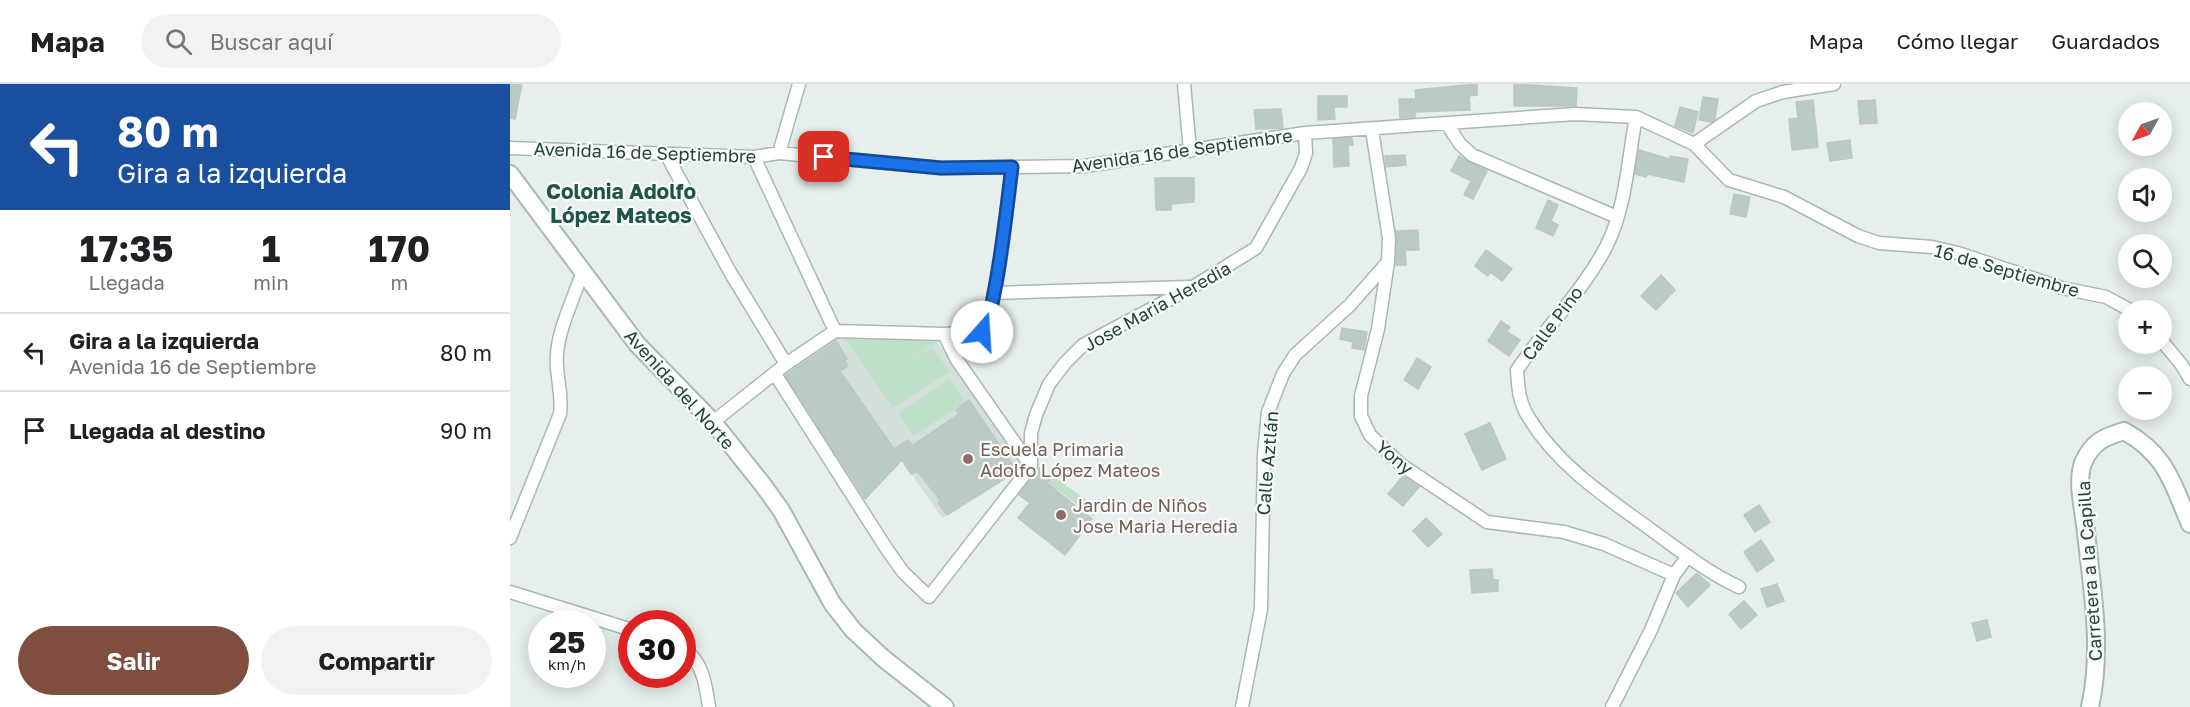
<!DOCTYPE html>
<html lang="es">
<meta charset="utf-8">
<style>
body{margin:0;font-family:"Golos Text",sans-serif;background:#f2f2f2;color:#202124;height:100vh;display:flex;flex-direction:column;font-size:22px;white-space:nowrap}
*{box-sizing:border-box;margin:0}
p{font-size:20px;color:#757577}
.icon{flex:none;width:33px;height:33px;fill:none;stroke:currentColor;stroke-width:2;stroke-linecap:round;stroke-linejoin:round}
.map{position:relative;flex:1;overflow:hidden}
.sheet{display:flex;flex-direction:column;background:#fff;width:510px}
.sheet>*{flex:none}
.hud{background:#1a4fa0;color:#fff;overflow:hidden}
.needle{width:39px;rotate:230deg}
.tools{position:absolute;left:1608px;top:18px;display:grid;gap:12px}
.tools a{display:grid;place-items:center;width:54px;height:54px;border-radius:50%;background:#fff;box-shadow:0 3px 15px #0003;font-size:30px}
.speed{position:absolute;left:18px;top:526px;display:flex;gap:12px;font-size:30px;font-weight:700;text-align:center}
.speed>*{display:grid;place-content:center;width:78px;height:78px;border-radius:50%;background:#fff;box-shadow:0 3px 15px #0003;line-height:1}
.speed small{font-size:15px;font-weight:400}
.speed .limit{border:9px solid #d22;background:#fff;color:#111}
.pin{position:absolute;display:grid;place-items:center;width:51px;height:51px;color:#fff;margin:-26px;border-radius:12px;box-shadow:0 3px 9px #0006}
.me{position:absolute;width:66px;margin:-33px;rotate:19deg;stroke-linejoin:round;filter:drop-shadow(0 0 4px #0008)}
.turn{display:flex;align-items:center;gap:21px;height:126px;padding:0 18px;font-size:27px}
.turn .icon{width:78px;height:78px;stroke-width:2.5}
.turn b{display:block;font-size:42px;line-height:51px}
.eta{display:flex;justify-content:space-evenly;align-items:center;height:102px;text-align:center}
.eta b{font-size:36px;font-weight:700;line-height:42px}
.button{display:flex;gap:12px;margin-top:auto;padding:12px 18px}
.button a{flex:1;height:69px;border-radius:36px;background:#7f4e3f;color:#fff;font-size:24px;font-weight:700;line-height:69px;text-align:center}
.button a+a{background:#f2f2f2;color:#202124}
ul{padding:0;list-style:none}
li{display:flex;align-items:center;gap:18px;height:78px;padding:0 18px;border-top:2px solid #e0e0e0}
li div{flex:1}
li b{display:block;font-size:22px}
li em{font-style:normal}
header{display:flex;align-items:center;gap:36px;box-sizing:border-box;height:84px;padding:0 30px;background:#fff;border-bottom:2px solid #e0e0e0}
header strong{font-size:28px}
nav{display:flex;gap:33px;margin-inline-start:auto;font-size:21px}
.search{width:420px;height:54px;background:#f2f2f2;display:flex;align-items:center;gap:15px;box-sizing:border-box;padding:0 21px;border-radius:33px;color:#757577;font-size:22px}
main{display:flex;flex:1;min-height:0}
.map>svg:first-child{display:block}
.built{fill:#d4dfda}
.green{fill:#bfe0c8}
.building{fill:#bbcac4;stroke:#b8c9c2;stroke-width:1.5}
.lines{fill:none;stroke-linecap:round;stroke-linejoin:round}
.street-casing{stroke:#a8b8b2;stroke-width:15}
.secondary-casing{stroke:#a4bbb3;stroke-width:20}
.street{stroke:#fff;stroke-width:12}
.secondary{stroke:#fff;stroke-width:16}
.route-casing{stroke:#114b97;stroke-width:15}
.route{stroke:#1a73e8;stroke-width:10}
.education-dot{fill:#8d6e63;stroke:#f7fbf9;stroke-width:2}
.labels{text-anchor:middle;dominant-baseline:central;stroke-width:4.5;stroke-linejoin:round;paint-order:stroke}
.street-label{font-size:18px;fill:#24423a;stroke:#f7fbf9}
.education-label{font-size:18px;fill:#785e54;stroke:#f7fbf9;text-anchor:start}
.quarter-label{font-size:21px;font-weight:bold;fill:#1f5548;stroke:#f7fbf9}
</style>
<header>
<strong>Mapa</strong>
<div class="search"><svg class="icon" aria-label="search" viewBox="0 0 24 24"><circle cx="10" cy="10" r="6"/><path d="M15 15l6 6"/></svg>Buscar aquí</div>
<nav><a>Mapa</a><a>Cómo llegar</a><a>Guardados</a></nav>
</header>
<main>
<section class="sheet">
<div class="hud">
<div class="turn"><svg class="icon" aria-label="left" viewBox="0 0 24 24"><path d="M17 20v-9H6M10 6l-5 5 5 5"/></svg><div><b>80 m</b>Gira a la izquierda</div></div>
</div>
<div class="eta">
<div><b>17:35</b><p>Llegada</p></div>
<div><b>1</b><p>min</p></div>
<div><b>170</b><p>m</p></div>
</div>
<ul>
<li><svg class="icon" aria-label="left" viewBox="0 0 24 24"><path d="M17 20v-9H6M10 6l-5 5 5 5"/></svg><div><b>Gira a la izquierda</b><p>Avenida 16 de Septiembre</p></div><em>80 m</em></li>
<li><svg class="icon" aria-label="arrive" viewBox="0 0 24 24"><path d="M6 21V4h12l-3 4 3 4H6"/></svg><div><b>Llegada al destino</b></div><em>90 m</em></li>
</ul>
<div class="button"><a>Salir</a><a>Compartir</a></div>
</section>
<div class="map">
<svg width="1680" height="623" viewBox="0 0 1680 623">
<rect width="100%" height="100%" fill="#e6efeb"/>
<path class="built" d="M334,252L426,256L516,381L432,434L311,259Z"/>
<path class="green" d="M335,255L426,258L396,279L422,263L440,288L383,324Z
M439,295L455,318L404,352L388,329Z
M543,392L589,425L583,432L538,399Z"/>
<path class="building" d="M0,0H12L5,35L0,34Z
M967,0V11L959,12L960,26L905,28V33L890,34L889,15H906L905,6Z
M1004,0L1067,4L1066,22H1004Z
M808,12H837V23H824L825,35L808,36Z
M1193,13L1208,15L1205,35L1202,38L1189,36Z
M1303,16L1308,63L1282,66L1279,35L1288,34L1286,18Z
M1365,16L1367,39L1350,40L1348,17Z
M1170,23L1188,28L1183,49L1165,42Z
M771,25L773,44L746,45L744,26Z
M842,54L843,61H838L839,82L824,83L823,55Z
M1340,56L1342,74L1320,77L1317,59Z
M1129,66L1159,75L1160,72L1178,75L1174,98L1137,90L1136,93L1125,90Z
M895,71L896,81L876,83L875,72Z
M949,72L977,87L963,115L954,111L961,97L941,87Z
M645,94H684V118L661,120V126H646Z
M1224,110L1240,113L1236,133L1220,130Z
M1038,116L1048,121L1041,137L1048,141L1043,152L1026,144Z
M908,146L909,166H895L896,181H886V147Z
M976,166L1002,185L992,197L980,188L978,192L965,182Z
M1151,191L1165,206L1146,226L1131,212Z
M991,237L1000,243L997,248L1010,256L999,272L978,257Z
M832,244L857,248L854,266L842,264L843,258L830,255Z
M326,257L337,275L335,277L338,282L330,287L384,365L398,356L403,361L449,330L446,326L459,316L507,387L437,431L428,419L431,417L407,387L401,390L392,376L355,415L275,291Z
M907,274L921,283L908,305L894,296Z
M980,339L996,375L972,386L955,350Z
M529,384L541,394L537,399L582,435L555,471L508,434L520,419L509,411Z
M893,392L909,403L893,422L878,410Z
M1249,421L1260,438L1245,448L1234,431Z
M916,434L932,450L918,463L903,447Z
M1251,456L1264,476L1247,488L1234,468Z
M982,485L983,496H988V507L962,509L960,486Z
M1187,489L1200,501L1178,523L1166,509Z
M1267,500L1274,517L1257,523L1251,505Z
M1234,517L1247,531L1231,545L1219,530Z
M1477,536L1481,553L1467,557L1462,539Z"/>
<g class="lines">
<defs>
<path id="street" d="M674,0L680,67
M1126,33C1118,75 1116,124 1096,163C1073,207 1035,244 1007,286C1008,303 1009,319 1019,334C1048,382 1096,413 1140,445C1169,466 1197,488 1229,503
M937,40L950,60L962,71L1107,133
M862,46L879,154L878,178L868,245L851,312V332L860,351L890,380L977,438L1054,448L1094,460L1164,491
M1184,60L1219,96L1274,113L1348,152L1369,159L1422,163L1448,169L1552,204L1596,213L1620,226
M0,64L244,73L269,69L431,84L575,82L795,49L1065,30L1126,33L1184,60L1246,17L1273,8L1324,0
M269,69L289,0
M156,70L220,188L276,280
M244,73L325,247
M484,209L679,203
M325,247L434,250L472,248C487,231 498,112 502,83
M434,250L447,276L521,382
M1652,257L1671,280L1680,295
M265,290L376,464L393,488L419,513L521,382V349L526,331L539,300L555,279L573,261L683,203L746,164L791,84L796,69L795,49
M203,338L276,280L325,247
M0,454L50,330C53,309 45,290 47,270C49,243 64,214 72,189
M0,508L122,546
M172,565C193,575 196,603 199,623
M732,623L751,525L754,370L758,328L773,290L785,271L840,221L877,179
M1102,623L1141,546L1164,491L1178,472"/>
<path id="secondary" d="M0,90L127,260L203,338L253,401L271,426L322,519L343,546L373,574L435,623
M1580,623C1593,565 1582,506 1576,448C1574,428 1566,398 1573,379C1582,358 1594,353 1614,347C1656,370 1662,398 1680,440"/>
</defs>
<use href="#street" class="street-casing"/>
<use href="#secondary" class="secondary-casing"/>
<use href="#street" class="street"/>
<use href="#secondary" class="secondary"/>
</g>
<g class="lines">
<defs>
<path id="route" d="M314,73L431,84L502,83C498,112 486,231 472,248"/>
</defs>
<use href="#route" class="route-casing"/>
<use href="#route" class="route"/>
</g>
<g class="education-dot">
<circle cx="458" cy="375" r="6"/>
<circle cx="551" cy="431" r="6"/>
</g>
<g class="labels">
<g class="street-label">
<text transform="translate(672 66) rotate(-8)">Avenida 16 de Septiembre</text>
<text transform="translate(135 68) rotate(2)">Avenida 16 de Septiembre</text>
<text transform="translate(1497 186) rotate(16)">16 de Septiembre</text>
<text transform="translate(647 222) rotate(-29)">Jose Maria Heredia</text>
<text transform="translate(1042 239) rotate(-53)">Calle Pino</text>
<text transform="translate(170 305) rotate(48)">Avenida del Norte</text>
<text transform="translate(885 373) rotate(40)">Yony</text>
<text transform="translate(757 379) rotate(-85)">Calle Aztlán</text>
<text transform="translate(1579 487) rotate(-94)">Carretera a la Capilla</text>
</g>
<g class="education-label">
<text x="470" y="365">Escuela Primaria<tspan x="470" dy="21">Adolfo López Mateos</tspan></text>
<text x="563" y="421">Jardin de Niños<tspan x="563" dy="21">Jose Maria Heredia</tspan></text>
</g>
<g class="quarter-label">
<text x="111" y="107">Colonia Adolfo<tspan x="111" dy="24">López Mateos</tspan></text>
</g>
</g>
</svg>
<div class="tools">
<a><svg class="needle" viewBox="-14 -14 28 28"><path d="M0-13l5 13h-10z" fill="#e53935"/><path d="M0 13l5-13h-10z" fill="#757577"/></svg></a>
<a><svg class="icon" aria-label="sound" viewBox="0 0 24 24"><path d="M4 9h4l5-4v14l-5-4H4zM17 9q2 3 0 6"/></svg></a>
<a><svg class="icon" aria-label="search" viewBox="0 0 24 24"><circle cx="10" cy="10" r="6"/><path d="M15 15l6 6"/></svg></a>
<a>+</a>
<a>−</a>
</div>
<div class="speed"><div>25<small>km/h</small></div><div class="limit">30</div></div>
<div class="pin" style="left:314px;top:73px;background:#d93025"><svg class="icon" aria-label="arrive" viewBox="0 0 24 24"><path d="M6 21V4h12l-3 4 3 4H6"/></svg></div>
<svg class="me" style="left:472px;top:248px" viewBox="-20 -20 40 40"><circle r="19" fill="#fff"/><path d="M0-13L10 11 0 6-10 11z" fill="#1a73e8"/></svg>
</div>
</main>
